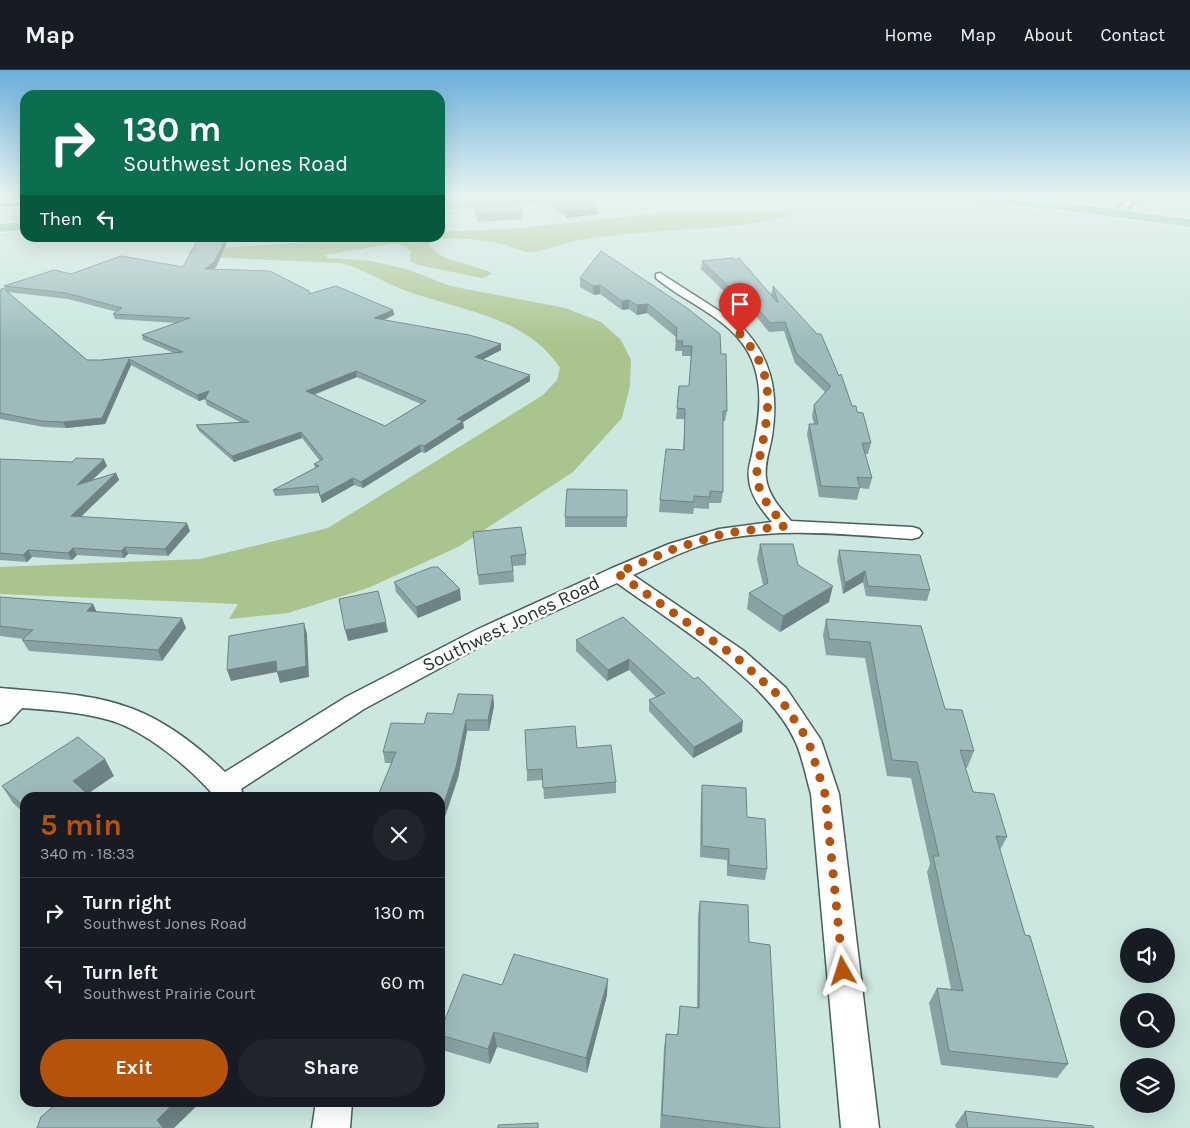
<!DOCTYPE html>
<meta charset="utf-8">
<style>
body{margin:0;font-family:Karla,sans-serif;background:#20242c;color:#f1f3f6;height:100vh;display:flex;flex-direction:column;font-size:19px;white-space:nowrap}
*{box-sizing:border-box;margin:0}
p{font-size:16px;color:#9ea1a6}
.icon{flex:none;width:28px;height:28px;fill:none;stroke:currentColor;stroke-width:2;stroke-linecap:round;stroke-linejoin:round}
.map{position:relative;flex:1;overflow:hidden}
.side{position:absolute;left:20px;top:722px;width:425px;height:315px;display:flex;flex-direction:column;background:#171b24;border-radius:15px;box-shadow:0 5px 20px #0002}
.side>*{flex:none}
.hud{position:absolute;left:20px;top:20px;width:425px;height:152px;border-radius:15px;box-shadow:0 5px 20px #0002;background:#0b6e4f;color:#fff;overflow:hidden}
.buttons{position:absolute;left:1120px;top:858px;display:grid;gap:10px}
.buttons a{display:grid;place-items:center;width:55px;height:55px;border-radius:50%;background:#171b24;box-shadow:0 5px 20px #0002;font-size:25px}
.pin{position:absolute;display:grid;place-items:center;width:42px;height:42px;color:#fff;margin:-51px -21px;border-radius:50% 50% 50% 0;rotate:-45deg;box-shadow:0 0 5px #0007}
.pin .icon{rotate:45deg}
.me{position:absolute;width:55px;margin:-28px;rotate:354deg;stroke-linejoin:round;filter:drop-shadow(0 0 4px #0008)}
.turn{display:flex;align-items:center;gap:18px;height:105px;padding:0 20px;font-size:22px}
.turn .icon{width:65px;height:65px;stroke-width:2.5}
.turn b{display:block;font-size:35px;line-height:42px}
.then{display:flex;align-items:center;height:48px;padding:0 20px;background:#0003;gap:10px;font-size:19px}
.round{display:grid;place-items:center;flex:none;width:52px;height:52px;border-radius:26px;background:#20242c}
.overview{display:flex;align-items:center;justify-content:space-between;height:85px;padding:0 20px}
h1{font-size:30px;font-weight:700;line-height:38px;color:#b45309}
.cta{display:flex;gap:10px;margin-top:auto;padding:10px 20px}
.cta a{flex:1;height:58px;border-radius:30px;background:#b45309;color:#fff;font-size:20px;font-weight:700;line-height:58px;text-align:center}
.cta a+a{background:#20242c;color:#f1f3f6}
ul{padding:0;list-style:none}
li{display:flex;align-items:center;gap:15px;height:70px;padding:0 20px;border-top:1px solid #363941}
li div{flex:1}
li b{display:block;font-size:19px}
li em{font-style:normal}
header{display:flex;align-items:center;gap:30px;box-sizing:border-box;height:70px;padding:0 25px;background:#171b24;border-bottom:1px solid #363941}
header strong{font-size:24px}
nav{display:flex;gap:28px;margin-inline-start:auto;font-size:18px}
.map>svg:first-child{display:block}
.green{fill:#aac48d}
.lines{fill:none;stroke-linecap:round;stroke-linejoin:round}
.minor-casing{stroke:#476059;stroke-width:3}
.primary-casing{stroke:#fff;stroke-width:2}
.minor{fill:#fff;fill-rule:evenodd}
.primary{fill:#83cda0;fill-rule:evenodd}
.wall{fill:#88a1a2;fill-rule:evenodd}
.shaded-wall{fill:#6f8384}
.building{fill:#9ebbbc;stroke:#6f8384;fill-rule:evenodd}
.route{stroke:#b45309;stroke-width:9;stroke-dasharray:0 16.2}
.labels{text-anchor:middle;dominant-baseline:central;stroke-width:5;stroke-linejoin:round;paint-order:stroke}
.street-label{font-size:19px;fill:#26312e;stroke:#fff}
</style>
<header>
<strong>Map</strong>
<nav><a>Home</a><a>Map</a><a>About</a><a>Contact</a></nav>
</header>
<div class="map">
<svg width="1190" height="1058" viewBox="0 0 1190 1058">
<rect width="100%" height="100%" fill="#cbe7df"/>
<path class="green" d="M779,141L791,145C734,161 669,158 610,166C597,167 584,169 572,172C558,175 542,182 528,182C519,181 511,176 502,174C486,171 440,163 428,175L443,187L488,201L492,204L482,208L418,195L410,191L411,182L404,176L396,173L325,185L328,188L372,191L409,200L450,216L565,238L601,252L621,270L631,290L630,316L622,348L573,402L458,477L368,518L288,543L229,549L238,534L0,524V497L200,489L328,458L543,325L557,310L560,298C527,246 457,240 404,220C383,212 363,199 341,193L206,187L189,183L190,180L366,168H440V162L521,158L666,142Z"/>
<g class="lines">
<defs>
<path id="minor" d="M25,126V132L0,135V129Z
M1136,126H1152L1133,132L1123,145H1117L1115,143L1127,128Z
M660,203L738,253C771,285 779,321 772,366C770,379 764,394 766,408C768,425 780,438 791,451L912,457L919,459L922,463L919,467L912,469C851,465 790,458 729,468C696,474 664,491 633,505L744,581L786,618L821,670L839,724L879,1058H841L811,724C806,707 803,689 796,673C770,611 671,552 617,513L492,570L364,639L241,719L245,728H216C192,699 145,660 109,650C81,642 50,640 22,638L9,652L0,655V618C44,622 92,623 133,639C167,652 199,677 225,702L346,627L476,560L610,499L669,474L719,459L772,452C761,439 750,425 749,409C747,398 752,388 753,379C761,341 766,301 739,269C717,243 682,230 656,208V204Z
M316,1032H352L350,1058H312Z"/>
<path id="primary" d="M583,126H662L656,129L440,140V132Z
M928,126C1016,124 1103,138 1190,149V157L1052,139L934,129Z
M25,152V160L0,162V154Z"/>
</defs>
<use href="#minor" class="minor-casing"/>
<use href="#primary" class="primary-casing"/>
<use href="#minor" class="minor"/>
<use href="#primary" class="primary"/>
</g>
<path class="wall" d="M472,126H515V127L472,129Z
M552,130L598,144L567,148L552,136Z
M474,134L523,143V149L478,152Z
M199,168H229L216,197L213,199L310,223L393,240L394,245L384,250L501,274V280L482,290L530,311L463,352L464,358L425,383L421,382L363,418L354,415L322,433L319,423L275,426L273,420L315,398L314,394L320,391L302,368L234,392L199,361L196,355L240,352L207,335L205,329L199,331L131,295L105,354L66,358L44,357L0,349V220L6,221L4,216L71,204L183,197ZM7,222L68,229L117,242L113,244L115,249L177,253L142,265L143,270L174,283L101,290H87ZM357,307L421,334L385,356L314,325Z
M601,181L721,284L727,341L725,351H723V422L721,433H709V439L694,438L693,444L659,442L660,430L683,380L685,349H676L679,316H689L691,286H682V281H675L676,267L647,243L637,245L629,239L622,240L600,224L594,225L580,217V208Z
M702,191L771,225L773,216L852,336L857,342L871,373L868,384H865L872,408L869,419L860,418L857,430L819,427L807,364L809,354H814L812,346L814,335L825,322L795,293L784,261L769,262L749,238H741L701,199Z
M0,389L107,396L92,410L116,403L119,410L81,447L190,461L168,486L128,484L124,488L77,485L72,490L32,487L27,492L0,490Z
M565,447H627V457H565Z
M473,462L526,484V495L513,496L514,512L479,515Z
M760,474L798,495L829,532L780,562L747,539L749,523L763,515L757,489Z
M839,480L930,520L927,531L866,526L863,512L843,524L837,490Z
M394,512L461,530L418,548L396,522Z
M0,527L93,534L96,541L186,558L162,591L29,581L22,570L24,569L0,566Z
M623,547L742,662L693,688L649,641V630L656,627L629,600L607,611L576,581V570Z
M826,549L921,556L945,639L974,681L967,698H965L973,722L1007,767L1000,780L1025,865L1068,994L1057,1008L941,995L929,933L937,918L951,919L927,802L930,794L911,708L887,706L865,588L826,585L823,565Z
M493,625L494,636L489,661H467L458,708L391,693H385L383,682L424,654L453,644Z
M577,678L616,712V723L544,729L543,710L527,711V700Z
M114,706L25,728V744L13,733L2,716Z
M702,715L747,747L767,799L765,810L727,806V790L700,787L701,726Z
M700,831L749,872L780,1058H660L664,978L666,964L677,965L680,936L697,938L698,845Z
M502,915L607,925L587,1003L497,977L490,994L442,980L440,970V962Z
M965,1041L1094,1058H956L955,1055Z"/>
<path class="shaded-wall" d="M598,138V144L567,148L566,141Z
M226,168H229L216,197L206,204L205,199Z
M600,215V224L594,225L593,216Z
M629,230V239L622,240V231Z
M648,234L647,243L637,245V235Z
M393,240L394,245L375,253L374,248Z
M501,274V280L476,293L475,287Z
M129,289L131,295L105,354L66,358L63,352Z
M356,301L357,307L307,327L306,321Z
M530,305V311L463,352L464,358L425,383L424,376L457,349Z
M209,321L211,327L199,331L197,325Z
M301,362L302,368L234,392L232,386Z
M420,375L421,382L363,418L361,412Z
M104,389L107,396L80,422L77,415Z
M116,403L119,410L74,453L71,446Z
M353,408L354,415L322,433L320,426Z
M187,453L190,461L168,486L165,479Z
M125,477L128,484L124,488L121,481Z
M73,478L77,485L72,490L68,483Z
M28,480L32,487L27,492L23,485Z
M865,501L863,512L843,524L845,513Z
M833,516L829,532L780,562L783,546Z
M460,519L461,530L418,548L416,537Z
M93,534L98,545L87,541Z
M182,548L186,558L162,591L158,580Z
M386,552L388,562L348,571L345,560Z
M304,553L307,564L309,607L280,613L277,602L231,611L227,600Z
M629,589V600L607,611L608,600Z
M493,625L494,636L489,661L488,650Z
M466,650L467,661L458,708L440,762V745Z
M743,651L742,662L693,688L694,677Z
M105,689L114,706L83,727L73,711Z
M608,909L607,925L587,1003L586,988Z
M494,962L497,977L490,994L488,979Z
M175,1032H201L174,1058H162L157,1050Z"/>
<path class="building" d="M590,128L598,138L566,141L552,130Z
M519,132L523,143L477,145L474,134Z
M199,168H226L214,192L205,199L270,201L309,221V224L336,216L393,240L374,248L469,265L501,274L475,287L530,305L457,349L463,351L424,376L420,375L361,412L353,408L320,426L318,416L273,420L319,396L314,394L323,389L301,362L232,386L196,355L249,352L205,329L209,321L197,325L129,289L102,348L63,352L41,351L0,343V220L3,218L87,290H101L183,282L142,265L190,248L113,244L122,238L66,223L4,216L54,200L71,204L121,186L183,197ZM356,301L426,331L385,356L306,321Z
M601,181L687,238L720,264L721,284H726L727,341H723V422L710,421V427L694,426V432L660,430L666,379L684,380L685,339L677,338L679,316H689L692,276H682L683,271H676L677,258L648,234L637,235L629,230L622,231L600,215L593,216L580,208Z
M733,188L736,190L739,188L778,233L773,216L817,264H821L839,306L841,304L852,336H856L857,342L863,343L871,373H862L872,408L857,407L860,418L821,416L809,354H818L814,335L831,316L796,283L785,252L770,253L750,229H742L702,191Z
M76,388L104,389L77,415L116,403L71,446L187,453L165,479L125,477L121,481L73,478L68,483L28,480L23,485L0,483V389L72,392Z
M567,419L627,420V447H565Z
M521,457L526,484L511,486L513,501L478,505L473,462Z
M760,474H793L798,495L833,516L783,546L749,523L768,513Z
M839,480L920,485L930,520L868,516L865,501L845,513Z
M432,497H438L460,519L416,537L394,512Z
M378,521L386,552L345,560L339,529Z
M0,527L93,534L87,541L182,548L158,580L22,570L33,560L0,556Z
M623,547L694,609L698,607L743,651L694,677L649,630L665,623L629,589L608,600L576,570Z
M826,549L921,556L945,639L962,640L974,681L960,680L973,722L994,724L1007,767L996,766L1025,865L1030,866L1068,994L949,981L937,918L963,921L933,786H939L917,692L892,690L870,572L829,569Z
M304,553L306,596L277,602L276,591L227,600L229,566Z
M458,624L493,625L488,650H466L456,697L440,745V728H377L396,682H383L391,653L424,654L427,643L453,644Z
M575,656L577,678L611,675L616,712L543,718L542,699L527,700L525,660Z
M78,667L105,689L73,711L92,728H25V738L2,716Z
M702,715L746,718L747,747L765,749L767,799L729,795V779L702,776Z
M700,831L748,835L749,872L770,875L780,1058H768L662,1045L666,964L678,965L680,936L699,938Z
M514,884L608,909L586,988L494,962L488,979L440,965V962L463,904L502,915Z
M58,1032H175L157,1050L163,1058H37L41,1047Z
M965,1041L1093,1056L1094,1058H968Z
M538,1053V1058H498V1055Z"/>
<linearGradient id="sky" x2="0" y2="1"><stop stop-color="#6aafdb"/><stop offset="0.46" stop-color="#e8f4f1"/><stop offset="1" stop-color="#e8f4f1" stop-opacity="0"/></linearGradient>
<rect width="1190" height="274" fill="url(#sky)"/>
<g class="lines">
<path class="route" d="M740,264C773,299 771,331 762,376C761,385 756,397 757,406C758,426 773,441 785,456L726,463L676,478L617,503L736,587L777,624L808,670L825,724L843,901"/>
</g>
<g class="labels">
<g class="street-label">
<text transform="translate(511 554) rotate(-26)">Southwest Jones Road</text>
</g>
</g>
</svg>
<div class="buttons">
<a><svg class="icon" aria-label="sound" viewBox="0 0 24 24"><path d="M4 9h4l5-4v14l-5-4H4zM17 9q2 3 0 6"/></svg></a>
<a><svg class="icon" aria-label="search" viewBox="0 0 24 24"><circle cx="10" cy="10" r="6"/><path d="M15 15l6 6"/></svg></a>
<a><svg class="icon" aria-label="layers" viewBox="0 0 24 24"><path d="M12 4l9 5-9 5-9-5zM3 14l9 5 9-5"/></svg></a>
</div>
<div class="pin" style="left:740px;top:264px;background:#d93025"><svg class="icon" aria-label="arrive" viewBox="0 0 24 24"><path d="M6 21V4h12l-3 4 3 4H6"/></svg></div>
<svg class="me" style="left:843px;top:901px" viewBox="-20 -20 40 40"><path d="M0-17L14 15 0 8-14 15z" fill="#b45309" stroke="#fff" stroke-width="4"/></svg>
<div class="hud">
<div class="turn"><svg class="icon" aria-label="right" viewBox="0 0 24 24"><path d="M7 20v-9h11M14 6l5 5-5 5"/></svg><div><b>130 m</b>Southwest Jones Road</div></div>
<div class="then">Then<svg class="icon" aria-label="left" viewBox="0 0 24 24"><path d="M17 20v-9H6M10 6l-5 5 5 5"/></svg></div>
</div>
<section class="side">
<div class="overview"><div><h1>5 min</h1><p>340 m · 18:33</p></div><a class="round"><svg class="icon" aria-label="close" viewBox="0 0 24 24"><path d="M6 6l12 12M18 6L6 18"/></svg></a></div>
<ul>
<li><svg class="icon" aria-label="right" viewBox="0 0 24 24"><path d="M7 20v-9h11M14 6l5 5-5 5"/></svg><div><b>Turn right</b><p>Southwest Jones Road</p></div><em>130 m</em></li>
<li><svg class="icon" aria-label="left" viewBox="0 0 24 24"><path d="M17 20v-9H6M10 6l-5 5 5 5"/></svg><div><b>Turn left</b><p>Southwest Prairie Court</p></div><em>60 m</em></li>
</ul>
<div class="cta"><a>Exit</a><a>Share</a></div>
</section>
</div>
